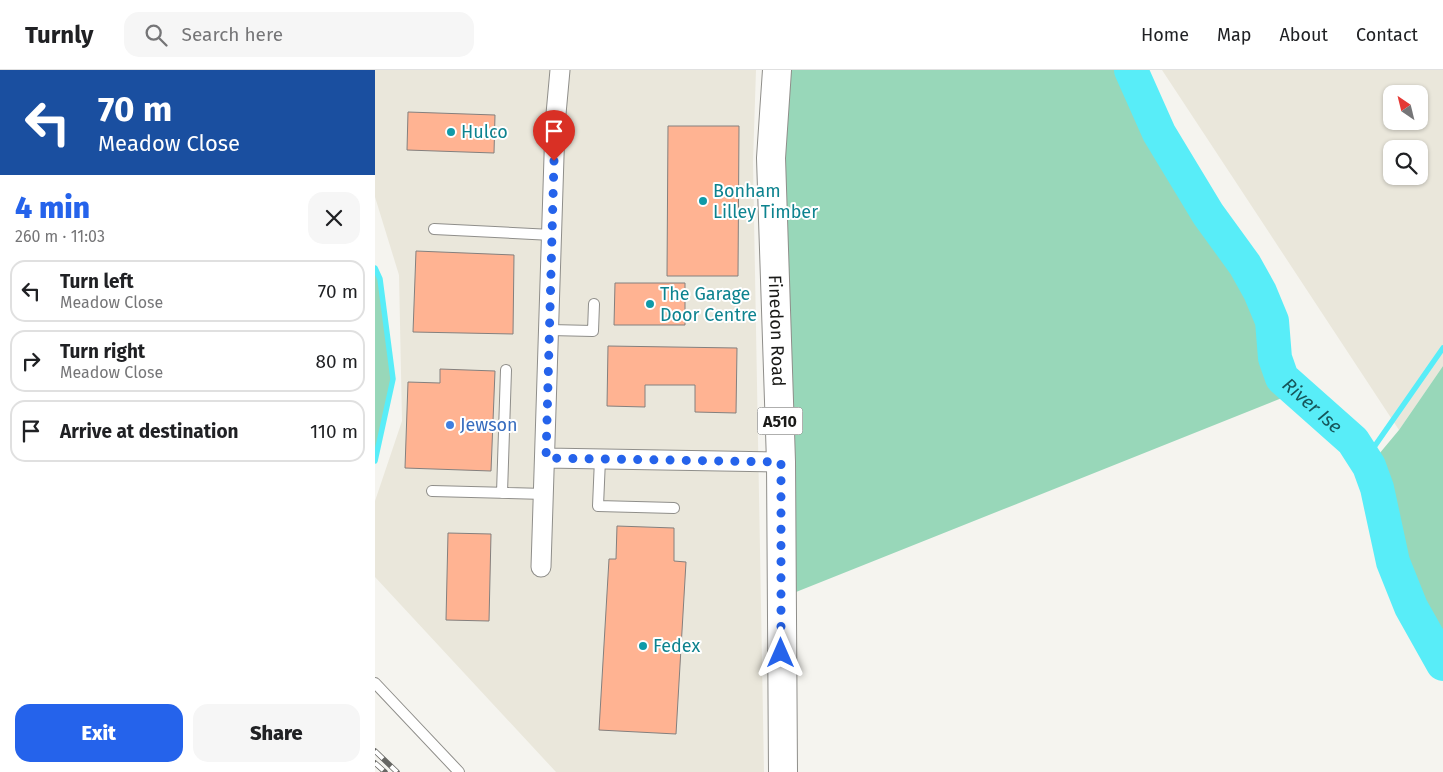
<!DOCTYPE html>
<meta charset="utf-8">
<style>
body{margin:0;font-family:"Fira Sans",sans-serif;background:#f6f6f6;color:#202124;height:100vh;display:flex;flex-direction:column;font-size:19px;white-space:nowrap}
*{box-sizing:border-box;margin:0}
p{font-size:16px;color:#757577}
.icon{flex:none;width:28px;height:28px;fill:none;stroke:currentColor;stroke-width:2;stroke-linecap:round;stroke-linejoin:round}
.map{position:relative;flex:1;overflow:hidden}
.drawer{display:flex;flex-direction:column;background:#fff;width:375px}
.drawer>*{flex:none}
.top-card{background:#1a4fa0;color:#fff;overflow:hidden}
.needle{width:32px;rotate:325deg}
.buttons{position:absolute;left:1008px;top:15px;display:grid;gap:10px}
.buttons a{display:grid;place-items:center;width:45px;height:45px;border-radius:10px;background:#fff;box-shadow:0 1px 4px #0004;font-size:25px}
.pin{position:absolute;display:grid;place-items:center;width:42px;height:42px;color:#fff;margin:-51px -21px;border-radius:50% 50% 50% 0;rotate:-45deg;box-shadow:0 0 5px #0007}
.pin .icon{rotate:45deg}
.me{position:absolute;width:55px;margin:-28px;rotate:0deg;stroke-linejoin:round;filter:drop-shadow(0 0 4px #0008)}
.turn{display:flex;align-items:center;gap:18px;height:105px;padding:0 15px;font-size:22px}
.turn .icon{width:65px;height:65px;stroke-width:2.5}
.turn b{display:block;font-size:35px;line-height:42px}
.round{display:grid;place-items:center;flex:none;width:52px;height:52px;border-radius:15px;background:#f6f6f6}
.head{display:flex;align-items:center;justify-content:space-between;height:85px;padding:0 15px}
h1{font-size:30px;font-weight:800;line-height:38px;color:#2563eb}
.action{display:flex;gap:10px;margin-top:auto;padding:10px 15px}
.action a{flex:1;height:58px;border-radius:15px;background:#2563eb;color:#fff;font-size:20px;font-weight:800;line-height:58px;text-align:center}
.action a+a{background:#f6f6f6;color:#202124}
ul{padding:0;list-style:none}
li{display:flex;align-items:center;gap:15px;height:62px;margin:0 10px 8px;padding:0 5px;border:2px solid #e0e0e0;border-radius:15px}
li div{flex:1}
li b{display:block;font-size:19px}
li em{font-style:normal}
header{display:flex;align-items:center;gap:30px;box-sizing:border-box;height:70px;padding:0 25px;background:#fff;border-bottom:1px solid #e0e0e0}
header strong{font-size:24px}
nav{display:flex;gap:28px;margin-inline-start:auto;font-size:18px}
.search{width:350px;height:45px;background:#f6f6f6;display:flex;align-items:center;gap:12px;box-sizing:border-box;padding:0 18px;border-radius:15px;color:#757577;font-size:19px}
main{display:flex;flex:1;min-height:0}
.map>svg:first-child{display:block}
.built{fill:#eae7db;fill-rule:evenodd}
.green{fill:#98d7b9}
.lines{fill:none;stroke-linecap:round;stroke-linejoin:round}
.stream{stroke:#58edf8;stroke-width:5.5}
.river{stroke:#58edf8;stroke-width:34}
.building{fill:#ffb392;stroke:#84807e}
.lane-casing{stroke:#8f8e8a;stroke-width:12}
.street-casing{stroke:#8f8e8a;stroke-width:21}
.primary-casing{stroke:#8f8e8a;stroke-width:30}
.lane{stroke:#fff;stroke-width:10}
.street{stroke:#fff;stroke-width:19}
.primary{stroke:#fff;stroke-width:28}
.rail-casing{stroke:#676764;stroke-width:5.5}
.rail{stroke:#fff;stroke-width:4;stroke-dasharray:11;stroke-linecap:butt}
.route{stroke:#2563eb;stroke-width:9;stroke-dasharray:0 16.2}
.culture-dot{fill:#0f9aa8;stroke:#fff;stroke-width:2}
.shop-dot{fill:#3f7fe0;stroke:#fff;stroke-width:2}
.labels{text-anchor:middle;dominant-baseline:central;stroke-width:4;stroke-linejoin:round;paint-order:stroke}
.shield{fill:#fff;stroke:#5f5f5d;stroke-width:1}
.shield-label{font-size:16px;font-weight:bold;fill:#1a1a18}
.culture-label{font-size:18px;fill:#0d838f;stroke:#fff;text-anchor:start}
.street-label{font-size:18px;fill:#1a1a18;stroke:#fff}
.shop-label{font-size:18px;fill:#366cbe;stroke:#fff;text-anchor:start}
.water-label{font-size:19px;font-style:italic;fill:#17565a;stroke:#fff}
</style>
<header>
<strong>Turnly</strong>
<div class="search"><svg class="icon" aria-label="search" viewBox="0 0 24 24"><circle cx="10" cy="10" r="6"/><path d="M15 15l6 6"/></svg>Search here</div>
<nav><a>Home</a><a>Map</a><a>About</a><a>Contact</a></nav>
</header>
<main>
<section class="drawer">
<div class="top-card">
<div class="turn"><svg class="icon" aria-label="left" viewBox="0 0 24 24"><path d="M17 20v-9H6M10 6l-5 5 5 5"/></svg><div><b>70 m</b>Meadow Close</div></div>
</div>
<div class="head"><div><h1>4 min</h1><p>260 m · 11:03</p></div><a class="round"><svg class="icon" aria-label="close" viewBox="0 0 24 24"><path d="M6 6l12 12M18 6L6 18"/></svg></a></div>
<ul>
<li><svg class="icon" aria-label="left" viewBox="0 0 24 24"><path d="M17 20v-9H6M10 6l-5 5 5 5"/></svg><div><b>Turn left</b><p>Meadow Close</p></div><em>70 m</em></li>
<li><svg class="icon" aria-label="right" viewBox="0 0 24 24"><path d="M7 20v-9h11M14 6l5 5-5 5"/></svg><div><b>Turn right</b><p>Meadow Close</p></div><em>80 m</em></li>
<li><svg class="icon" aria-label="arrive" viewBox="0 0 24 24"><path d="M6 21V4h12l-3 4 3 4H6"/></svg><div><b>Arrive at destination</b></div><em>110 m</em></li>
</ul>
<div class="action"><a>Exit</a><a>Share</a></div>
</section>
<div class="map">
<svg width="1068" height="702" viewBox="0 0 1068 702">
<rect width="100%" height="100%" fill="#f5f4ef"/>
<path class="built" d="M0,0H381L378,92L389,702H181L0,507V431L27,351L24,205L0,127Z
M787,0H1068V296L1024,360ZM1016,24H1044V51H1016ZM1016,79H1044V106H1016Z"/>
<path class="green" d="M402,0H756C778,50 802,97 833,143C850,170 871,193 885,222C889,231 894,241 897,250C905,281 893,297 922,322L406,528Z
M0,198L5,209L18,309L0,391Z
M1068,296V594C1047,563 1028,526 1018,490C1009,459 1005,427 994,396L1024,360Z"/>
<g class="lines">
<path class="stream" d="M0,198L5,209L18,309L0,391
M990,390L1068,278"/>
<path class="river" id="s1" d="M756,0L784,63L833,144L870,195L885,222L897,251L900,288L907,308L978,371L994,396L1002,418L1018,492L1036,537L1068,594"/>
</g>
<path class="building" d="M33,42L120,45L119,83L32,80Z
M293,56H364L363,206H292Z
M41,181L139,185L138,264L38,262Z
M240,213H310V255H239Z
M233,276L362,278L361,343L320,342V315H270V337L232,336Z
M65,299L120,301L116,401L30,398L33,312L65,313Z
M242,456L299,458V491L311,492L301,664L224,660L234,489H241Z
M73,463L116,464L114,551L71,550Z"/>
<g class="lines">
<defs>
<path id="lane" d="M59,159L177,165
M175,260L218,261L219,234
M225,389L223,436L299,438
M57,421L170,424
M127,423L131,300
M0,613L84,702"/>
<path id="street" d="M171,388L406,392
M166,497L180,55L185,0"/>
<g id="primary">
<path id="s2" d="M402,0L396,88L406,392L408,702"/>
</g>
</defs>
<use href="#lane" class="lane-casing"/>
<use href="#street" class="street-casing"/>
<use href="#primary" class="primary-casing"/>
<use href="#lane" class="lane"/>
<use href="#street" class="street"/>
<use href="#primary" class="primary"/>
<defs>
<path id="rail" d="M0,681L22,702
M0,693L10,702"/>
</defs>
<use href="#rail" class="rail-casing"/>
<use href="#rail" class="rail"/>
</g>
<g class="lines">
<path class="route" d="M179,91L171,388L406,392V583"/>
</g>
<g class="culture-dot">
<circle cx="76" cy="62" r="5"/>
<circle cx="328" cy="131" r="5"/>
<circle cx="275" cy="234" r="5"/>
<circle cx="268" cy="576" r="5"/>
</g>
<circle class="shop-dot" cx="75" cy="355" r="5"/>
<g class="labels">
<rect class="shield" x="382.5" y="337.5" width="45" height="27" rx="4"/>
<g class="shield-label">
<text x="405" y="351">A510</text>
</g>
<g class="culture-label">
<text x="86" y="62">Hulco</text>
<text x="338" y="121">Bonham<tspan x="338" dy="21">Lilley Timber</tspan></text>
<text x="285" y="224">The Garage<tspan x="285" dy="21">Door Centre</tspan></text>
<text x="278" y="576">Fedex</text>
</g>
<g class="street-label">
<text stroke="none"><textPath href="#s2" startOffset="261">Finedon Road</textPath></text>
</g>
<g class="shop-label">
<text x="85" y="355">Jewson</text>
</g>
<g class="water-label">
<text stroke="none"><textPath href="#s1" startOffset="388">River Ise</textPath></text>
</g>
</g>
</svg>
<div class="buttons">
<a><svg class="needle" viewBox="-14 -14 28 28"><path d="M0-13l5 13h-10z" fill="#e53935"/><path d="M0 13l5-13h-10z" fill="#757577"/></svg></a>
<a><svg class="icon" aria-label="search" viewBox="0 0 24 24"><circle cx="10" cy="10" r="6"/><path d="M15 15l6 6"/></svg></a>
</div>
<div class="pin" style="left:179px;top:91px;background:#d93025"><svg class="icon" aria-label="arrive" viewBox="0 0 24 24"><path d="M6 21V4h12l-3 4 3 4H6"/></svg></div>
<svg class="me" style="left:406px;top:583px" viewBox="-20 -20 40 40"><path d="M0-17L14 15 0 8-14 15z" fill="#2563eb" stroke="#fff" stroke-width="4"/></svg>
</div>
</main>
